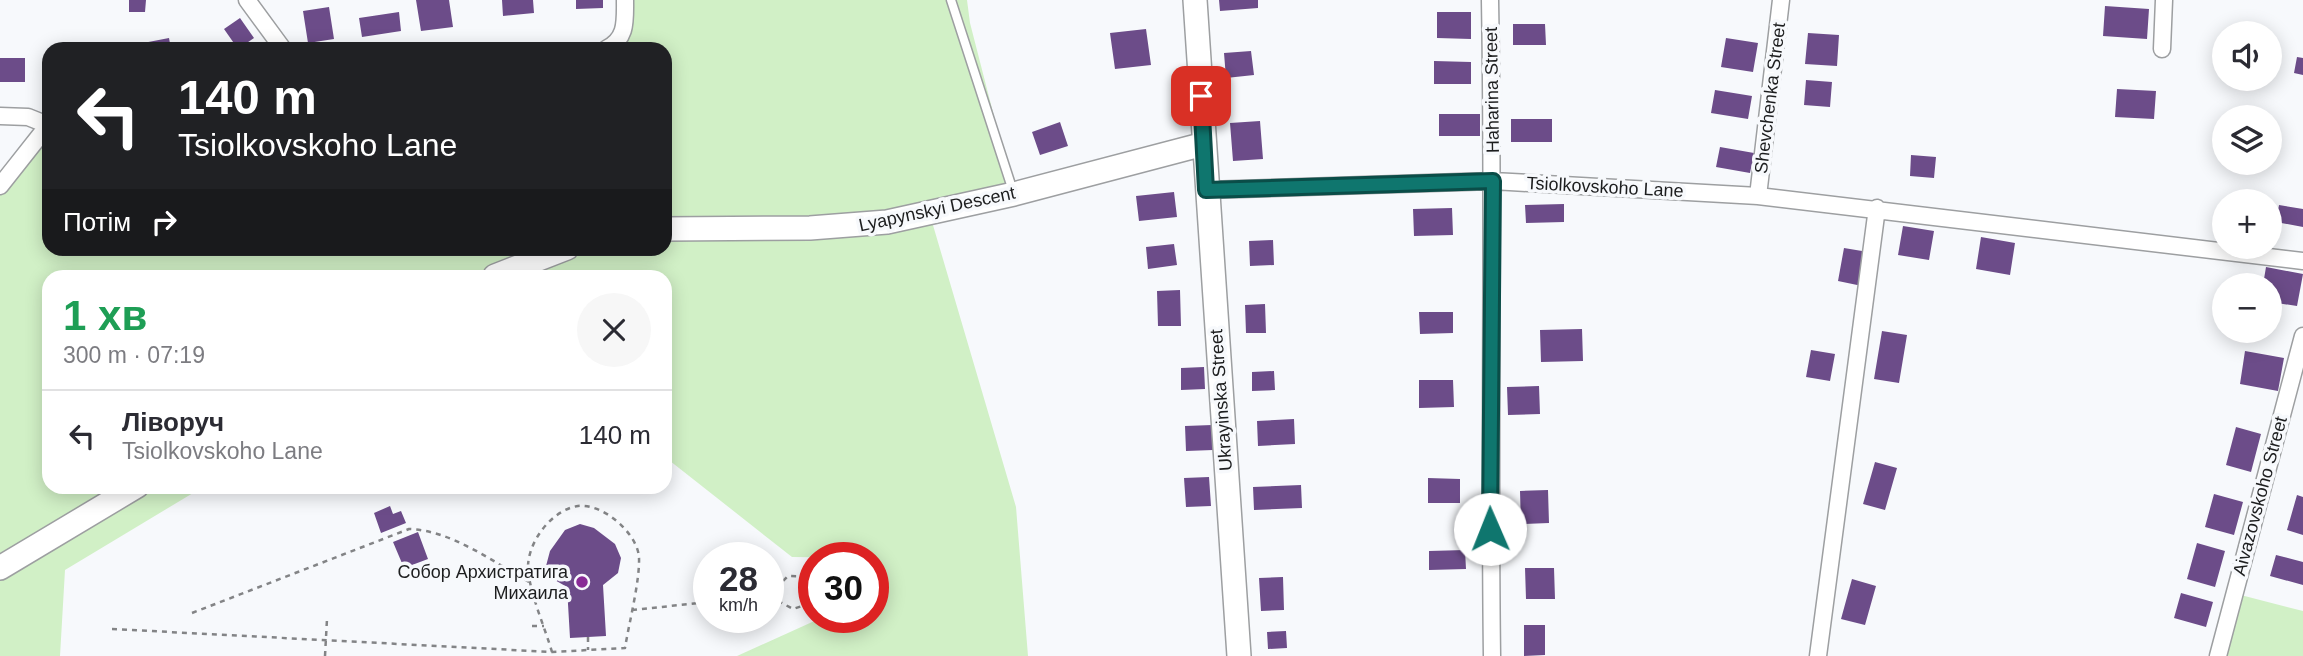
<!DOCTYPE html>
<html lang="uk">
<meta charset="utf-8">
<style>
body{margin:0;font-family:Arial,sans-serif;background:#f7f7f7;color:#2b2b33;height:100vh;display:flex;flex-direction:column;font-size:26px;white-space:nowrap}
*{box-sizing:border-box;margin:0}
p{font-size:23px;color:#7c7c81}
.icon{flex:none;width:38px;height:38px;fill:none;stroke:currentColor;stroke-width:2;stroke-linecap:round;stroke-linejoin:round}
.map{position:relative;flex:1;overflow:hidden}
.side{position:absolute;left:42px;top:270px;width:630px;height:224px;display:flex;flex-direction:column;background:#fff;border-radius:21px;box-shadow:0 4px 18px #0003}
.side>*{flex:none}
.hud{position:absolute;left:42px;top:42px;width:630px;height:214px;border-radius:21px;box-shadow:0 4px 18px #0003;background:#202124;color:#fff;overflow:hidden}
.buttons{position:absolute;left:2212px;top:21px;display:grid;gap:14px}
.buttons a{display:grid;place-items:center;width:70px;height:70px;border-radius:50%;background:#fff;box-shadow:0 4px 18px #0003;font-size:35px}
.speed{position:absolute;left:693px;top:542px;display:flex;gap:14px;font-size:35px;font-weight:700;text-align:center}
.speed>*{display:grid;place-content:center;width:91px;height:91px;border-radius:50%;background:#fff;box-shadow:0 4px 18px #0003;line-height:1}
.speed small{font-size:18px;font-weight:400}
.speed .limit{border:10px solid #d22;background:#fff;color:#111}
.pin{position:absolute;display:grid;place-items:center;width:60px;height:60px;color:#fff;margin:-30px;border-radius:14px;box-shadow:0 4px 10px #0006}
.me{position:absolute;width:77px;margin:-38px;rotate:359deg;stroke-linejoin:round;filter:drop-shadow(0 0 5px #0008)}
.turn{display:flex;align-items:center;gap:24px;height:147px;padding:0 21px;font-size:32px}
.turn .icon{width:91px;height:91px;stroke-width:2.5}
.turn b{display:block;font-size:49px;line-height:60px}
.then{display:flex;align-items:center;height:66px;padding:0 21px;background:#0003;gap:14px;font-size:26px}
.round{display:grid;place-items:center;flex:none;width:74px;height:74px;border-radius:37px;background:#f7f7f7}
.head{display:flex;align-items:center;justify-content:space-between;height:119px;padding:0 21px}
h1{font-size:42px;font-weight:700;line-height:52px;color:#1e9e55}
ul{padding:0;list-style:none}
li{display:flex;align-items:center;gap:21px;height:91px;padding:0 21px;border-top:2px solid #e1e1e2}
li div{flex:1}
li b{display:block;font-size:26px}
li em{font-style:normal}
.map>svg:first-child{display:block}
.green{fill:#d1f0c6}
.building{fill:#6c4c89}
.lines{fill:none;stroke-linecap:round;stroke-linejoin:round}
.lane-casing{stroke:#9d9fa1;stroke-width:11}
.street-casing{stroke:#9d9fa1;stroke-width:19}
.secondary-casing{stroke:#9d9fa1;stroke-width:26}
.path{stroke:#838486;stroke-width:2.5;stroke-dasharray:5 5;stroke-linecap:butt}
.lane{stroke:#fff;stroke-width:8}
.street{stroke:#fff;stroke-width:16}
.secondary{stroke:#fff;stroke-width:23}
.route-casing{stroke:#0a4d48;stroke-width:18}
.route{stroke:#0f766e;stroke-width:12}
.poi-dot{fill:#892b96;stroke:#f7f9fc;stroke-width:2.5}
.labels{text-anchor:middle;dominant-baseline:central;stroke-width:7;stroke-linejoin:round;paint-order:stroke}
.street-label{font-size:18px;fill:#1d1e1f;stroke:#f7f9fc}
.poi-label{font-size:18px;fill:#1d1e1f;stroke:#f7f9fc;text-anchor:end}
</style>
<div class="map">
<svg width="2303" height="656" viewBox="0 0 2303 656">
<rect width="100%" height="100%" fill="#f7f9fc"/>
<path class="green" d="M625,0H967L970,23L1014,194L930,215L1016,507L1028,656H737L821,618H873V558L792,557L665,457V276H49V486L203,487L65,570L60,656H0V186L49,124V248H665V49H606L615,45Z
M2233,593L2303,611V656H2218Z"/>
<path class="building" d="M129,0H146L145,12H129Z
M416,0H449L453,27L421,31Z
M502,0H533L534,13L503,16Z
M576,0H603V8L576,9Z
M1219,0H1258V8L1220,11Z
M2105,6L2149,9L2147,39L2103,36Z
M329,7L334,39L308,43L303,11Z
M399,12L401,31L362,37L359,18Z
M1437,12H1471V39L1437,38Z
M240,18L254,38L238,49L224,29Z
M1513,24H1545L1546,45H1513Z
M1146,29L1151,65L1115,69L1110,33Z
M1808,33L1839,35L1837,66L1805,64Z
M169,38L171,49H139L138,44Z
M1726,38L1758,43L1753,72L1721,67Z
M1251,51L1254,75L1226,78L1224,53Z
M2297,57L2303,58V75L2294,73Z
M0,58H25V82H0Z
M1434,61L1471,62V84H1434Z
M1806,80L1832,82L1830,107L1804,105Z
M2117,89L2156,91L2154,119L2115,117Z
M1715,90L1752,96L1748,119L1711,113Z
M1439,114H1480V136H1439Z
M1511,119H1552V142H1511Z
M1260,121L1263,159L1233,161L1230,123Z
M1060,122L1068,146L1040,155L1032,132Z
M1720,147L1754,153L1750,173L1716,167Z
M1911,155L1936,157L1934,178L1910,176Z
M1174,192L1177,217L1139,221L1136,196Z
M1564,204V222L1526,223L1525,205Z
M2279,205L2303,209V227L2276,222Z
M1452,208L1453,235L1414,236L1413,209Z
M1903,226L1934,231L1929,260L1898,255Z
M1981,237L2015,243L2010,275L1976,269Z
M1273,240L1274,265L1250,266L1249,241Z
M1174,244L1177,265L1148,269L1146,247Z
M1844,248L1868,252L1862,286L1838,281Z
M2266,267L2303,274L2297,306L2270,302V285H2263Z
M1180,290L1181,326H1158L1157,291Z
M1265,304L1266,333H1246L1245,305Z
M1419,312H1453V333L1420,334Z
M1582,329L1583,361L1541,362L1540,330Z
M1882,331L1907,335L1899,383L1874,379Z
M1811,350L1835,354L1830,381L1806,377Z
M2245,351L2284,358L2278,391L2240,384Z
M1204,367L1205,389L1181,390V368Z
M1274,371L1275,390L1252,391V372Z
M1419,380H1453L1454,407L1419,408Z
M1539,386L1540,414L1508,415L1507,387Z
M1294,419L1295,444L1258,446L1257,421Z
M1212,425L1213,450L1186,451L1185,426Z
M2236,427L2261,434L2251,472L2226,465Z
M1875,462L1897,468L1885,510L1863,504Z
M1209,477L1211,506L1186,507L1184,478Z
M1428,478L1460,479V503H1428Z
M1301,485L1302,508L1254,510L1253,487Z
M1548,490L1549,523L1521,524L1520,491Z
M2214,494L2243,502L2234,535L2205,527Z
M2297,495L2303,497V535L2287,530Z
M390,506L393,514L401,511L406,523L381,533L374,513Z
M580,524L594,528L615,544L621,558L618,573L603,585L606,636L570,638L567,587L553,579L546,566L550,551L565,530Z
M418,532L428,559L404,568L393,542Z
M2197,543L2225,551L2215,587L2187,579Z
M1465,550L1466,569L1429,570V551Z
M2276,555L2303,562V585L2270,576Z
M1525,568H1554L1555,599H1526Z
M1283,577L1284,610L1261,611L1259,578Z
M1852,579L1876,586L1865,625L1841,619Z
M2181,593L2213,602L2206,627L2174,618Z
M1524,625H1545V655L1524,656Z
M1286,631L1287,648L1268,649L1267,632Z"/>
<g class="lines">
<defs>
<path id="lane" d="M951,0L1013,191"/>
<path id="street" d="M247,0L283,49
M1490,0C1494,219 1489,437 1492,656
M606,49C627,39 625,21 625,0
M2162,49L2164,0
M0,116L28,117L48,125
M0,186L49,124
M1206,190L1493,181L1758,196L2303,261
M1758,196L1781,0
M1818,656L1877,208
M2218,656L2303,336"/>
<path id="secondary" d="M1195,0L1239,656
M665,229L810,228L887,222L1014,194L1204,144
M495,276L567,248
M0,568L137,486"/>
</defs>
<use href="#lane" class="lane-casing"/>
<use href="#street" class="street-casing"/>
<use href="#secondary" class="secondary-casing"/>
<path class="path" d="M769,595L788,576L814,577
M769,596L793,609L814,602
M632,610L709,602
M192,613L409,529C451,530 495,563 531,583
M532,626H544
M112,629L552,652L625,648C629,623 640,581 639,557C637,533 603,503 578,506C551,510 527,543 528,569C530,594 545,628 552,652
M588,637V650
M325,656L327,619"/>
<use href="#lane" class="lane"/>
<use href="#street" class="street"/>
<use href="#secondary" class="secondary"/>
</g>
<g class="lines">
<defs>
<path id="route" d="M1201,96L1206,190L1493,181L1490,529"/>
</defs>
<use href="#route" class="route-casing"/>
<use href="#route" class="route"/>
</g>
<circle class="poi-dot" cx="582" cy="582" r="7"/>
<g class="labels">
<g class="street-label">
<text transform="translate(1492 90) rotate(-91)">Haharina Street</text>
<text transform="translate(1770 98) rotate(-83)">Shevchenka Street</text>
<text transform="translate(1605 187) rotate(3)">Tsiolkovskoho Lane</text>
<text transform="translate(937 209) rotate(-12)">Lyapynskyi Descent</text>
<text transform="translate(1221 400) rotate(-94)">Ukrayinska Street</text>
<text transform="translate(2260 496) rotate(-75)">Aivazovskoho Street</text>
</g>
<g class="poi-label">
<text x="568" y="572">Собор Архистратига<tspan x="568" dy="21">Михаила</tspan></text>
</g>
</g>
</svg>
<div class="buttons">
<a><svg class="icon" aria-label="sound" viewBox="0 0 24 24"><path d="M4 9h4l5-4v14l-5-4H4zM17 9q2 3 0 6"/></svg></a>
<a><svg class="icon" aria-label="layers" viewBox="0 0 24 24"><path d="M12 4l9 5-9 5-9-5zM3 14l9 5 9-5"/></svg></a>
<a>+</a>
<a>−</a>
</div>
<div class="speed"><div>28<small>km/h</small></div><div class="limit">30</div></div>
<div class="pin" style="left:1201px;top:96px;background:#d93025"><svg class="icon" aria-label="arrive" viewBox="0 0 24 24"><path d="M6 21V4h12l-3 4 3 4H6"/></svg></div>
<svg class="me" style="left:1490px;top:529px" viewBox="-20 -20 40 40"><circle r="19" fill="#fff"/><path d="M0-13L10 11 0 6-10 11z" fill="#0f766e"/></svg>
<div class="hud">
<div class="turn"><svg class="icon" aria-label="left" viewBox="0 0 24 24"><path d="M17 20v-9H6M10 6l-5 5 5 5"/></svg><div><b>140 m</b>Tsiolkovskoho Lane</div></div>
<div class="then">Потім<svg class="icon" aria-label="right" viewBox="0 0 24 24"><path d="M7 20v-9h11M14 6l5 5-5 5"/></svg></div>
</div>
<section class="side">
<div class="head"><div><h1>1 хв</h1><p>300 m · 07:19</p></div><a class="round"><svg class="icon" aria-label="close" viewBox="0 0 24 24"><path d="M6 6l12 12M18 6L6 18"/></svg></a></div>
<ul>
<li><svg class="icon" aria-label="left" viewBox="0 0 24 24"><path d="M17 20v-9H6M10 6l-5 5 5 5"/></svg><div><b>Ліворуч</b><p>Tsiolkovskoho Lane</p></div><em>140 m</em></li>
</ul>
</section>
</div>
